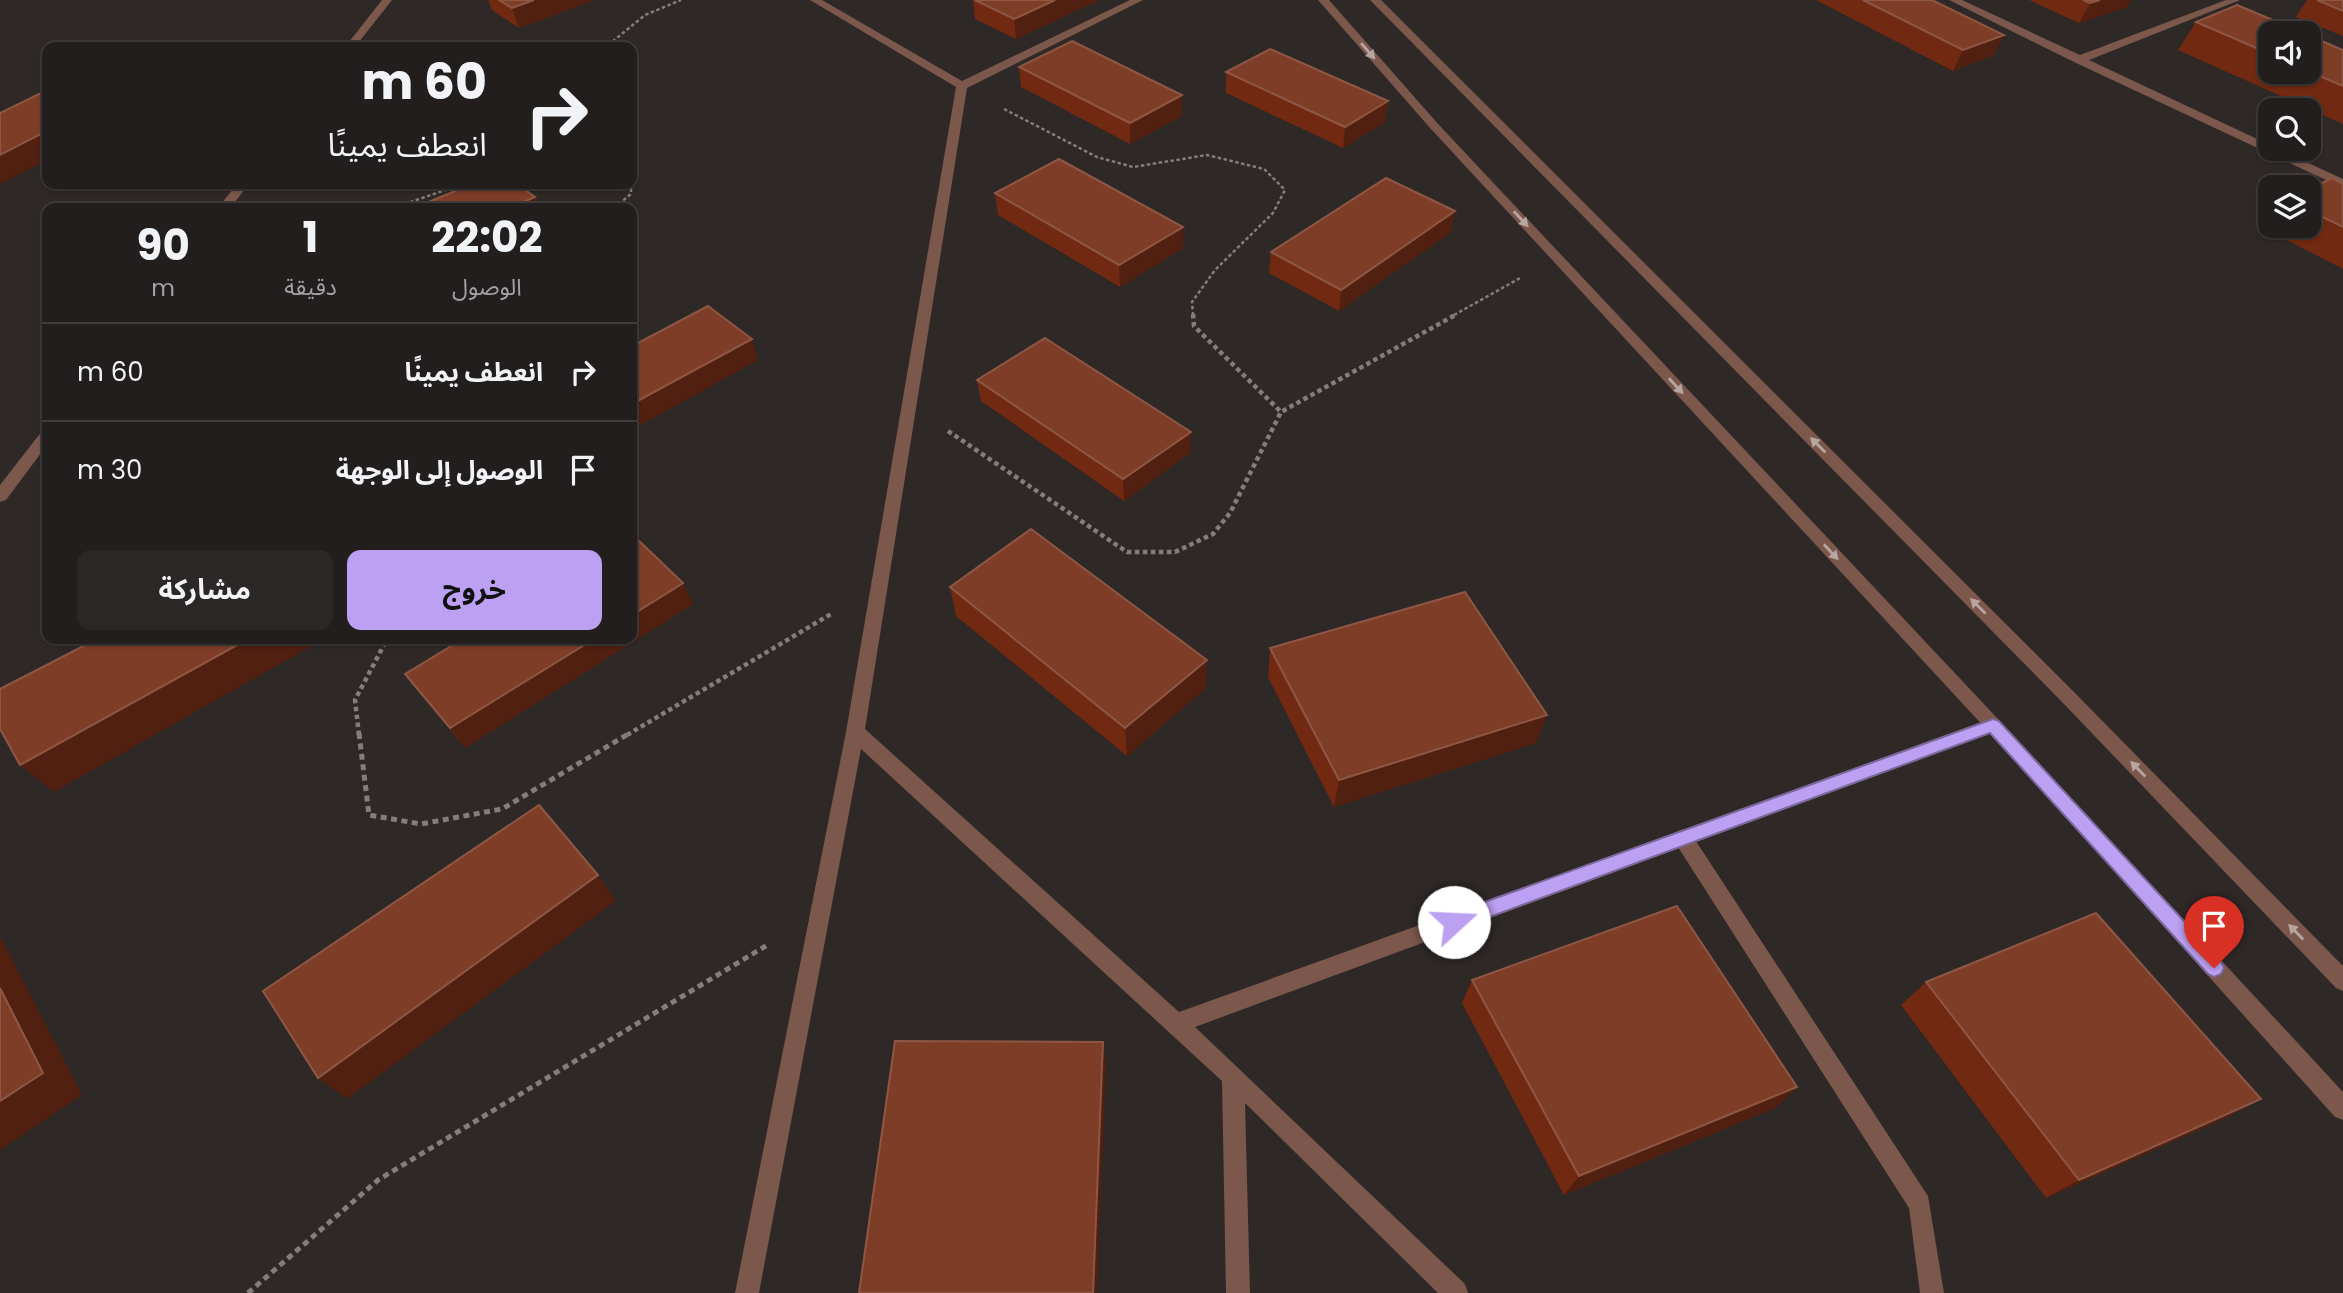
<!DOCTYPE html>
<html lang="ar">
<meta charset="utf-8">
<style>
body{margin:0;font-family:Poppins,"Noto Sans Arabic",sans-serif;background:#2a2726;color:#f1f3f6;direction:rtl;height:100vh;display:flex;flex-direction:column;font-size:26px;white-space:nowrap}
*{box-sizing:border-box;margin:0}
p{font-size:23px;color:#a2a2a4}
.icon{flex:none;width:38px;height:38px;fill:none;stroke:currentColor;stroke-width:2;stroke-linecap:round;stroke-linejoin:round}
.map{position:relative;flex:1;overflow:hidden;direction:ltr}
.drawer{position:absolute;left:42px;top:203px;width:595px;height:441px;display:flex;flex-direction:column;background:#221e1d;border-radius:14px;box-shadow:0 2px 5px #0004,0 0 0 2px #3f3c3b;direction:rtl}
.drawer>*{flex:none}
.guide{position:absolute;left:42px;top:42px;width:595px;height:147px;border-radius:14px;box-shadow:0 2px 5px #0004,0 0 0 2px #3f3c3b;direction:rtl;background:#221e1d;color:#f1f3f6;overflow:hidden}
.buttons{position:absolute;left:2258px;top:21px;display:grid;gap:14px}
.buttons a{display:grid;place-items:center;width:63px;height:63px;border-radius:14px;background:#221e1d;box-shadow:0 2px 5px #0004,0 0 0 2px #3f3c3b;font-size:35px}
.pin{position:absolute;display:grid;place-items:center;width:60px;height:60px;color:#fff;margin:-72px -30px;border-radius:50% 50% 50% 0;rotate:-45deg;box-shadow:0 0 7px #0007}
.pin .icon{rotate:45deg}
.me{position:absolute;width:77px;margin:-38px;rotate:70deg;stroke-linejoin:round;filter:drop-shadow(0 0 5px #0008)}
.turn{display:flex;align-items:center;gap:24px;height:147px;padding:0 35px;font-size:32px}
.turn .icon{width:91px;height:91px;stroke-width:2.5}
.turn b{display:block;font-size:49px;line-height:60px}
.eta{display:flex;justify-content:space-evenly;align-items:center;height:119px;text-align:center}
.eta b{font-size:42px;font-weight:700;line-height:49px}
.cta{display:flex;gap:14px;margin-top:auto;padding:14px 35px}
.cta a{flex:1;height:80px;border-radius:14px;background:#bca0f2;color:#111;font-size:28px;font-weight:700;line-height:80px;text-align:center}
.cta a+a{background:#2a2726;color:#f1f3f6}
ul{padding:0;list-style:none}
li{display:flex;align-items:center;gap:21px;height:98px;padding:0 35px;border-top:2px solid #3f3c3b}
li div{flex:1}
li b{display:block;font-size:26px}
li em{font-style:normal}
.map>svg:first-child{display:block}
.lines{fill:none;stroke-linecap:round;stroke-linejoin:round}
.path-far2{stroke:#837e7d;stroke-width:2.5;stroke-dasharray:3.5 2.5;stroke-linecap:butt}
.path-far1{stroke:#837e7d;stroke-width:4.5;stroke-dasharray:4.5 3.5;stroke-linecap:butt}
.path{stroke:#837e7d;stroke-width:5;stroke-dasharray:6 4.5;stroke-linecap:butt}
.service{fill:#7b574c;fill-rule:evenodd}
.minor{fill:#7b574c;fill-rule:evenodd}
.tertiary{fill:#7b574c;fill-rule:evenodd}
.wall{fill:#712911}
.shaded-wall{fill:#512010}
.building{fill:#7e3d27;stroke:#8e5745;stroke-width:2}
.oneway{fill:#b7a59f}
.route{fill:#bca0f2;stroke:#7a689d;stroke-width:2}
</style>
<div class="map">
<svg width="2343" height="1293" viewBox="0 0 2343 1293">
<rect width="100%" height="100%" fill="#2e2827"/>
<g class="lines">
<path class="path-far2" d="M613,47L612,42L645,15L681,0
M1004,109L1097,157L1133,167L1207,155L1264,169L1285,190L1273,213L1215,270L1192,302L1193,315
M632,110L636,123L632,180
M393,208L463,184
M614,208L631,194V184
M1454,315L1522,277"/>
<path class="path-far1" d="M1193,314L1194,326L1281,412
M948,431L1127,552H1175L1213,534L1230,513L1281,412L1457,314
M359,735L355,700L387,639
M627,735L831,614"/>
<path class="path" d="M359,733L369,815L421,824L502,809L630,733
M248,1293L378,1180L769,944"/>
<path class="service" d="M1683,829L1690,832L1928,1196L1944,1293H1920L1909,1208L1676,844L1673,838L1676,832Z"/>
<path class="minor" d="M810,0H822L962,81L1130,0H1143L967,88L865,729L1179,1012L1987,720L1993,718L1999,720L2002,725L1999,730L1195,1027L1465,1284L1468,1293H1438L1245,1103L1250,1293H1226L1222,1081L861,749L759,1293H735L846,732L956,87Z
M1949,0H1962L2080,55L2226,0H2240L2089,60L2270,145V149H2278L2343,179V188L2074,62Z"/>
<path class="tertiary" d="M382,0H392L355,47H345Z
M1318,0H1329L1439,125L1999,720L2343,1092V1120L2335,1117L1987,730L1431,129Z
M1370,0H1381L2076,694L2343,966V991L2336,988L2064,704Z
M237,184H249L230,208H218Z
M47,430V445L6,500L0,502V485L42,431Z"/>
</g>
<path class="wall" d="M488,0H595L519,28L492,10Z
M973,0H1099L1016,39L975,19Z
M1816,0H1932L1994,55L1953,71Z
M2029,0H2131L2127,7L2079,23Z
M2307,0H2343V36L2296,17Z
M2196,22L2270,33V72H2308V35L2343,50V124L2178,50Z
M1019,67L1182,116L1130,144L1021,87Z
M1226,72L1388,101L1385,122L1343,148L1226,93Z
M2343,184V269L2265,229L2270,223V226H2308V190Z
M995,193L1183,227V248L1120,287L998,215Z
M1451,232L1339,311L1269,273L1271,252Z
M977,380L1190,453L1124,501L981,401Z
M950,587L1206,688L1127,756L956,616Z
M693,604L465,748L405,674Z
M1270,648L1536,743L1334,807L1268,677Z
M1472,980L1797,1087L1775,1108L1564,1195L1462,1003Z
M1926,982L2261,1099L2223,1119L2046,1198L1901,1005Z"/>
<path class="shaded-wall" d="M534,0H595L519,28L512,8Z
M1055,0H1099L1016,39L1014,19Z
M2100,0H2131L2127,7L2079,23L2090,3Z
M2004,35L1994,55L1953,71L1963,50Z
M1182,95V116L1130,144V123Z
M1388,101L1385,122L1343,148L1345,127Z
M47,131V160L0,184V155Z
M535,197L539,208H509Z
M1455,211L1451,232L1339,311L1341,290Z
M1183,227V248L1120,287L1119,265Z
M752,339L758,360L632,430V404Z
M1191,432L1190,453L1124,501L1123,479Z
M683,583L693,604L465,748L450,728L594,639H632V615Z
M248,639H324L54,792L20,765Z
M1207,660L1206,688L1127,756L1125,728Z
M1547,715L1536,743L1334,807L1339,780Z
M598,875L616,901L347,1099L318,1078Z
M0,936L82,1095L0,1150Z
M1103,1042L1106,1064L1097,1293H1093Z
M1797,1087L1775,1108L1564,1195L1579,1176Z
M2261,1099L2223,1119L2046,1198L2079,1180Z"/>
<path class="building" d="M499,0H534L512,8Z
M975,0H1055L1014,19Z
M1863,0H1932L2004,35L1963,50Z
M2083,0H2100L2090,3Z
M2317,0H2343V11Z
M2237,5L2304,33H2270V54L2196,22Z
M2308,35L2343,50V86L2308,71Z
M1072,41L1182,95L1130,123L1019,67Z
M1270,49L1388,101L1345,127L1226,72Z
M47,90V131L0,155V113Z
M1059,159L1183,227L1119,265L995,193Z
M1386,178L1455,211L1341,290L1271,252Z
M2332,178L2343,184V227L2308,210V190Z
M472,184H517L535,197L509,208H414Z
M708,306L752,339L632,404V346Z
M1045,338L1191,432L1123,479L977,380Z
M1031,529L1207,660L1125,728L950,587Z
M635,537L683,583L632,615V539Z
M1465,592L1547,715L1339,780L1270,648Z
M97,639H248L20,765L0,729V689Z
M463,639H594L450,728L405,674Z
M539,805L598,875L318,1078L263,991Z
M1677,906L1797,1087L1579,1176L1472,980Z
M2096,913L2261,1099L2079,1180L1926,982Z
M0,988L43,1073L0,1101Z
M895,1041L1103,1042L1093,1293H859Z"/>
<defs><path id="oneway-solid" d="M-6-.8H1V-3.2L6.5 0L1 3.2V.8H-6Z" transform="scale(1.75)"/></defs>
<g class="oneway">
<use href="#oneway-solid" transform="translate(1368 51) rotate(49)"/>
<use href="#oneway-solid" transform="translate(1521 219) rotate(47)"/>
<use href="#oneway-solid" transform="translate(1676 386) rotate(47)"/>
<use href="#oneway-solid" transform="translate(1818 445) rotate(-135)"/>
<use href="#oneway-solid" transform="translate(1831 552) rotate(47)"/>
<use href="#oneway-solid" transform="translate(1978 606) rotate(-135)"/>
<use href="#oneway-solid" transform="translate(2138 769) rotate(-134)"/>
<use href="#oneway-solid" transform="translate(2296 932) rotate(-134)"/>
</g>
<path class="route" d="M1993,719L1999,721L2221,961L2224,968L2221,974L2214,977L2208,974L1990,733L1454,930L1448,928L1445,922L1448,916L1454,913Z"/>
</svg>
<div class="buttons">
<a><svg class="icon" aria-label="sound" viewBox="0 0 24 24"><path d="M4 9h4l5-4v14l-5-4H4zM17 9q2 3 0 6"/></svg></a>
<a><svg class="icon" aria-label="search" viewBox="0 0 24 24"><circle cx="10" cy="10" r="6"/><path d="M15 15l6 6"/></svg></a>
<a><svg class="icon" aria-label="layers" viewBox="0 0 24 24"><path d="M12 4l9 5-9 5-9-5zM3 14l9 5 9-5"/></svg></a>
</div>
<div class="pin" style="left:2214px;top:968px;background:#d93025"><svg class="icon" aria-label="arrive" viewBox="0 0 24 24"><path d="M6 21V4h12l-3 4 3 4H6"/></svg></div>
<svg class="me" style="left:1454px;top:922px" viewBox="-20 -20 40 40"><circle r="19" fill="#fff"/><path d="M0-13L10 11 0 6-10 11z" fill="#bca0f2"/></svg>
<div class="guide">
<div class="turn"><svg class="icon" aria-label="right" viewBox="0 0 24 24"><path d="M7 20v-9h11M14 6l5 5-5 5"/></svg><div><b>60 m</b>انعطف يمينًا</div></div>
</div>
<section class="drawer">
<div class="eta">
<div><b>22:02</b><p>الوصول</p></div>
<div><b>1</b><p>دقيقة</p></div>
<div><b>90</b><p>m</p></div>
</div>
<ul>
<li><svg class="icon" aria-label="right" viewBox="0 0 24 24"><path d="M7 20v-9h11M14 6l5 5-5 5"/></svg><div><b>انعطف يمينًا</b></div><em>60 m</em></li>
<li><svg class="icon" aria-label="arrive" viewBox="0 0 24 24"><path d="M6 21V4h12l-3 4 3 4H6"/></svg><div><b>الوصول إلى الوجهة</b></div><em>30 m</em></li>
</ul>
<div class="cta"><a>خروج</a><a>مشاركة</a></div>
</section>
</div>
